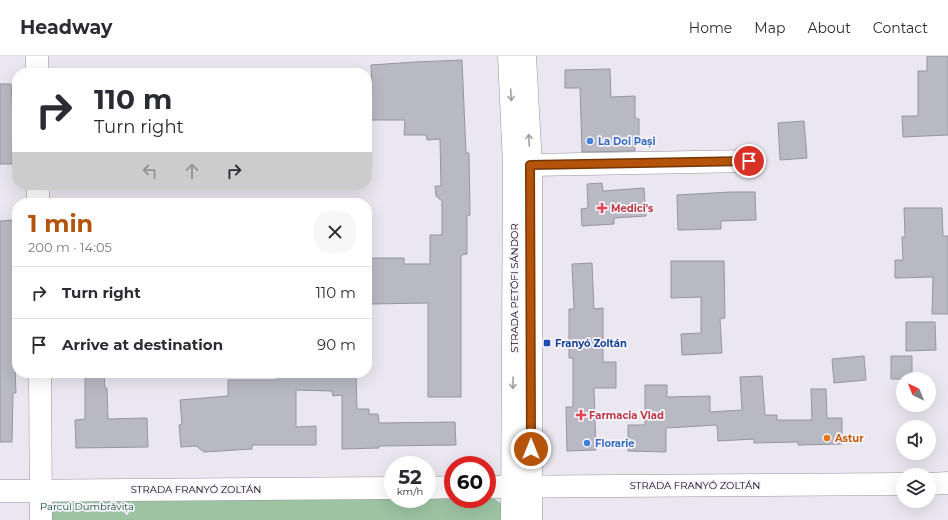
<!DOCTYPE html>
<meta charset="utf-8">
<style>
body{margin:0;font-family:Montserrat,sans-serif;background:#f7f7f7;color:#2b2b33;height:100vh;display:flex;flex-direction:column;font-size:15px;white-space:nowrap}
*{box-sizing:border-box;margin:0}
p{font-size:13px;color:#7c7c81}
.icon{flex:none;width:22px;height:22px;fill:none;stroke:currentColor;stroke-width:2;stroke-linecap:round;stroke-linejoin:round}
.map{position:relative;flex:1;overflow:hidden}
.side{position:absolute;left:12px;top:142px;width:360px;height:180px;display:flex;flex-direction:column;background:#fff;border-radius:16px;box-shadow:0 4px 16px #0002}
.side>*{flex:none}
.hud{position:absolute;left:12px;top:12px;width:360px;height:122px;border-radius:16px;box-shadow:0 4px 16px #0002;background:#fff;color:#2b2b33;overflow:hidden}
.needle{width:26px;rotate:317deg}
.fabs{position:absolute;left:896px;top:316px;display:grid;gap:8px}
.fabs a{display:grid;place-items:center;width:40px;height:40px;border-radius:50%;background:#fff;box-shadow:0 4px 16px #0002;font-size:20px}
.speed{position:absolute;left:384px;top:400px;display:flex;gap:8px;font-size:20px;font-weight:700;text-align:center}
.speed>*{display:grid;place-content:center;width:52px;height:52px;border-radius:50%;background:#fff;box-shadow:0 4px 16px #0002;line-height:1}
.speed small{font-size:10px;font-weight:400}
.speed .limit{border:6px solid #d22;background:#fff;color:#111}
.pin{position:absolute;display:grid;place-items:center;width:34px;height:34px;color:#fff;margin:-17px;border:2px solid #fff;border-radius:50%;box-shadow:0 1px 4px #0007}
.me{position:absolute;width:44px;margin:-22px;rotate:0deg;stroke-linejoin:round;filter:drop-shadow(0 0 3px #0008)}
.turn{display:flex;align-items:center;gap:14px;height:84px;padding:0 16px;font-size:18px}
.turn .icon{width:52px;height:52px;stroke-width:2.5}
.turn b{display:block;font-size:28px;line-height:34px}
.lanes{display:flex;align-items:center;height:38px;padding:0 16px;background:#0003;justify-content:center;gap:20px;direction:ltr}
.lanes .off{opacity:.35}
.round{display:grid;place-items:center;flex:none;width:42px;height:42px;border-radius:16px;background:#f7f7f7}
.head{display:flex;align-items:center;justify-content:space-between;height:68px;padding:0 16px}
h1{font-size:24px;font-weight:700;line-height:30px;color:#b45309}
ul{padding:0;list-style:none}
li{display:flex;align-items:center;gap:12px;height:52px;padding:0 16px;border-top:1px solid #e1e1e2}
li div{flex:1}
li b{display:block;font-size:15px}
li em{font-style:normal}
header{display:flex;align-items:center;gap:24px;box-sizing:border-box;height:56px;padding:0 20px;background:#fff;border-bottom:1px solid #e1e1e2}
header strong{font-size:19px}
nav{display:flex;gap:22px;margin-inline-start:auto;font-size:14px}
.map>svg:first-child{display:block}
.green{fill:#9dc3a3}
.building{fill:#b8b9c2;stroke:#9696a0}
.lines{fill:none;stroke-linecap:round;stroke-linejoin:round}
.minor-casing{stroke:#98949d;stroke-width:23}
.major-casing{stroke:#98949d;stroke-width:23}
.minor{stroke:#fff;stroke-width:22}
.major{stroke:#fff;stroke-width:22}
.oneway{stroke:#9f9fa0}
.route-casing{stroke:#753606;stroke-width:10}
.route{stroke:#b45309;stroke-width:7}
.shop-dot{fill:#3f7fe0;stroke:#f7f4fe;stroke-width:1.5}
.health-dot{fill:#e0444e;stroke:#f7f4fe;stroke-width:1.5}
.transit-dot{fill:#1a4fb4;stroke:#f7f4fe;stroke-width:1.5}
.food-dot{fill:#e8710a;stroke:#f7f4fe;stroke-width:1.5}
.labels{text-anchor:middle;dominant-baseline:central;stroke-width:3.5;stroke-linejoin:round;paint-order:stroke}
.shop-label{font-size:10px;font-weight:bold;fill:#366cbe;stroke:#f7f4fe;text-anchor:start}
.health-label{font-size:10px;font-weight:bold;fill:#be3a42;stroke:#f7f4fe;text-anchor:start}
.street-label{font-size:10px;fill:#0f0e11;stroke:#f7f4fe}
.transit-label{font-size:10px;font-weight:bold;fill:#164399;stroke:#f7f4fe;text-anchor:start}
.food-label{font-size:10px;font-weight:bold;fill:#c56008;stroke:#f7f4fe;text-anchor:start}
.park-label{font-size:10px;fill:#105326;stroke:#f7f4fe}
</style>
<header>
<strong>Headway</strong>
<nav><a>Home</a><a>Map</a><a>About</a><a>Contact</a></nav>
</header>
<div class="map">
<svg width="948" height="464" viewBox="0 0 948 464">
<rect width="100%" height="100%" fill="#eae7f0"/>
<path class="green" d="M41,435L393,443H427V439L453,440V443H487V440H488C501,446 506,449 506,464H41Z"/>
<path class="building" d="M927,0H948V79L903,81L902,60H918V15H927Z
M462,4L466,97H469L470,159L467,160V198L461,199V341H428V247L371,248L370,202H404V208H430V179H442V145L436,140L435,130H441L440,83L427,84L426,79H404L405,64H367V35H372L371,9L415,6Z
M610,13L611,41L635,40V62L639,63V80H634L635,95L582,96L580,32H565V14Z
M0,28H11L13,57L12,108H0Z
M804,65L807,102L780,104L778,67Z
M602,127L603,135L644,132L646,160L614,162V168L582,170L581,153L588,152L587,128Z
M730,136H755L756,164L721,165V173L678,174L677,139Z
M904,152H942L943,180H948V258H932L933,221L895,222V204H903L902,181H905Z
M13,164V281L15,307L16,337H13L12,386H0V165Z
M671,205H724L725,262L720,263L722,297L682,299L681,278L701,277V241L671,242Z
M592,207L594,253L603,252V306H616V332H594L596,394L567,395L566,351H573V302H569V253H574L572,208Z
M906,266H935L936,294L906,295Z
M864,300L866,324L834,327L832,303Z
M891,300H912V323H891Z
M85,317H104L105,332H107L108,363L147,362L148,391L76,392L75,364L85,363Z
M278,317H356L357,353H369V358H378L379,367L455,366L456,389L379,390V392L342,393V339L333,340L332,335L296,334V371L316,370V389H252V393L204,396L196,390L181,391L179,369L182,368L180,344L228,340V324H278Z
M762,320L765,359H777V364H812L811,333H826L827,362H842V388L798,389V386L754,387V383L718,385L717,369L666,372V396L628,395V369H645V329H667V341L710,340V356L742,354L740,321Z"/>
<g class="lines">
<defs>
<path id="minor" d="M37,0V17
M531,109L749,105
M38,129V147
M40,317L41,464
M929,428L948,427
M487,431L903,428
M427,432L453,431
M0,435L393,432"/>
<path id="major" d="M509,0L514,110L512,464
M525,0L531,109V464"/>
</defs>
<use href="#minor" class="minor-casing"/>
<use href="#major" class="major-casing"/>
<use href="#minor" class="minor"/>
<use href="#major" class="major"/>
</g>
<defs><path id="oneway-shaft" d="M-6 0H5M1.5-3L5.5 0L1.5 3" fill="none" stroke-width="1.6" stroke-linecap="round" stroke-linejoin="round"/></defs>
<g class="oneway">
<use href="#oneway-shaft" transform="translate(511 39) rotate(87)"/>
<use href="#oneway-shaft" transform="translate(529 84) rotate(-93)"/>
<use href="#oneway-shaft" transform="translate(513 327) rotate(91)"/>
</g>
<g class="lines">
<defs>
<path id="route" d="M531,393L530,109L749,105"/>
</defs>
<use href="#route" class="route-casing"/>
<use href="#route" class="route"/>
</g>
<g class="shop-dot">
<circle cx="590" cy="85" r="4"/>
<circle cx="587" cy="387" r="4"/>
</g>
<g class="health-dot">
<path d="M600 146h4v4h4v4h-4v4h-4v-4h-4v-4h4z"/>
<path d="M579 353h4v4h4v4h-4v4h-4v-4h-4v-4h4z"/>
</g>
<rect class="transit-dot" x="543" y="283" width="8" height="8" rx="2"/>
<circle class="food-dot" cx="827" cy="382" r="4"/>
<g class="labels">
<g class="shop-label">
<text x="598" y="85">La Doi Pași</text>
<text x="595" y="387">Florarie</text>
</g>
<g class="health-label">
<text x="611" y="152">Medici's</text>
<text x="589" y="359">Farmacia Vlad</text>
</g>
<g class="street-label">
<text transform="translate(514 232) rotate(-90)">STRADA PETŐFI SÁNDOR</text>
<text x="695" y="429">STRADA FRANYÓ ZOLTÁN</text>
<text x="196" y="433">STRADA FRANYÓ ZOLTÁN</text>
</g>
<g class="transit-label">
<text x="555" y="287">Franyó Zoltán</text>
</g>
<g class="food-label">
<text x="835" y="382">Astur</text>
</g>
<g class="park-label">
<text x="87" y="450">Parcul Dumbrăvița</text>
</g>
</g>
</svg>
<div class="fabs">
<a><svg class="needle" viewBox="-14 -14 28 28"><path d="M0-13l5 13h-10z" fill="#e53935"/><path d="M0 13l5-13h-10z" fill="#7c7c81"/></svg></a>
<a><svg class="icon" aria-label="sound" viewBox="0 0 24 24"><path d="M4 9h4l5-4v14l-5-4H4zM17 9q2 3 0 6"/></svg></a>
<a><svg class="icon" aria-label="layers" viewBox="0 0 24 24"><path d="M12 4l9 5-9 5-9-5zM3 14l9 5 9-5"/></svg></a>
</div>
<div class="speed"><div>52<small>km/h</small></div><div class="limit">60</div></div>
<div class="pin" style="left:749px;top:105px;background:#d93025"><svg class="icon" aria-label="arrive" viewBox="0 0 24 24"><path d="M6 21V4h12l-3 4 3 4H6"/></svg></div>
<svg class="me" style="left:531px;top:393px" viewBox="-20 -20 40 40"><circle r="17" fill="#b45309" stroke="#fff" stroke-width="3"/><path d="M0-11L8 9 0 5-8 9z" fill="#fff"/></svg>
<div class="hud">
<div class="turn"><svg class="icon" aria-label="right" viewBox="0 0 24 24"><path d="M7 20v-9h11M14 6l5 5-5 5"/></svg><div><b>110 m</b>Turn right</div></div>
<div class="lanes"><svg class="icon off" aria-label="left" viewBox="0 0 24 24"><path d="M17 20v-9H6M10 6l-5 5 5 5"/></svg><svg class="icon off" aria-label="ahead" viewBox="0 0 24 24"><path d="M12 20V5M6 11l6-6 6 6"/></svg><svg class="icon" aria-label="right" viewBox="0 0 24 24"><path d="M7 20v-9h11M14 6l5 5-5 5"/></svg></div>
</div>
<section class="side">
<div class="head"><div><h1>1 min</h1><p>200 m · 14:05</p></div><a class="round"><svg class="icon" aria-label="close" viewBox="0 0 24 24"><path d="M6 6l12 12M18 6L6 18"/></svg></a></div>
<ul>
<li><svg class="icon" aria-label="right" viewBox="0 0 24 24"><path d="M7 20v-9h11M14 6l5 5-5 5"/></svg><div><b>Turn right</b></div><em>110 m</em></li>
<li><svg class="icon" aria-label="arrive" viewBox="0 0 24 24"><path d="M6 21V4h12l-3 4 3 4H6"/></svg><div><b>Arrive at destination</b></div><em>90 m</em></li>
</ul>
</section>
</div>
